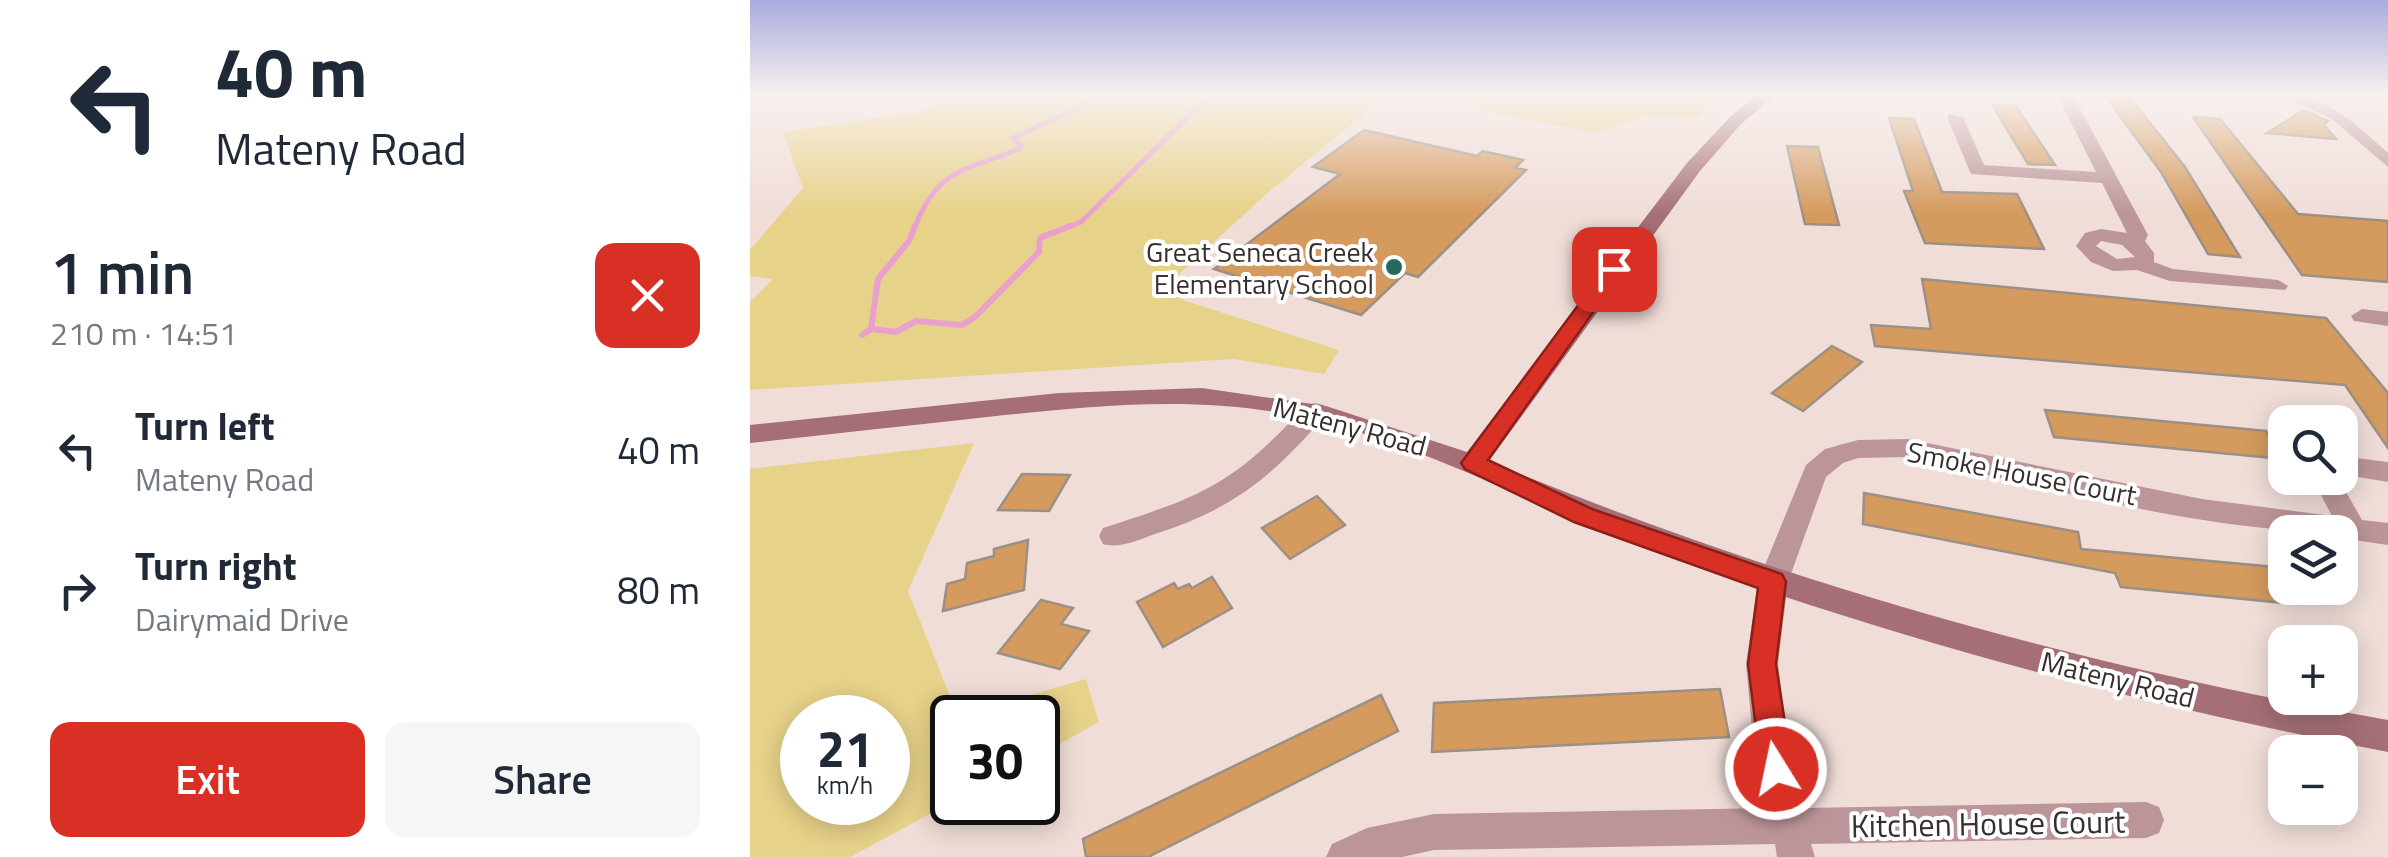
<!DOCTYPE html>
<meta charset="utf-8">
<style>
body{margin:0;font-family:"Titillium Web",sans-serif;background:#f6f6f7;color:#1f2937;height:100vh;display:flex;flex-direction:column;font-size:38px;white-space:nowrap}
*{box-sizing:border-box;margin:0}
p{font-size:32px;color:#747a83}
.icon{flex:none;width:55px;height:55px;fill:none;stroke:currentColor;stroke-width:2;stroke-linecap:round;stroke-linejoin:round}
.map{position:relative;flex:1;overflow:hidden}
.drawer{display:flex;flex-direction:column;background:#fff;width:750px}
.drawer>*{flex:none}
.guide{background:#fff;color:#1f2937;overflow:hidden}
.tools{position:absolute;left:1518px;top:405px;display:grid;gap:20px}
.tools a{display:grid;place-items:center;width:90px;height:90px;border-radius:20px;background:#fff;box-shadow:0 5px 25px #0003;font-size:50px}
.speed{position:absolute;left:30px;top:695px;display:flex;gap:20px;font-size:50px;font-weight:700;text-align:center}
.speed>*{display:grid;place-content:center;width:130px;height:130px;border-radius:50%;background:#fff;box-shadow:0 5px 25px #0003;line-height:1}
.speed small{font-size:25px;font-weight:400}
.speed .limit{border:5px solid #111;border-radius:15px;background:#fff;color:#111}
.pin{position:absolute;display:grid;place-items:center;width:85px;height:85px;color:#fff;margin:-42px;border-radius:20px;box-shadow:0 5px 15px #0006}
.me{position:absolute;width:110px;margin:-55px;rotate:350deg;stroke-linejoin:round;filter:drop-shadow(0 0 8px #0008)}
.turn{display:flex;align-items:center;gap:35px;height:210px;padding:0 50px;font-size:45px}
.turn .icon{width:130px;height:130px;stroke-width:2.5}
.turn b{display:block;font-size:70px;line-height:85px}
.round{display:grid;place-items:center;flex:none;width:105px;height:105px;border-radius:20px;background:#f6f6f7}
.summary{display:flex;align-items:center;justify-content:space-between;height:170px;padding:0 50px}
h1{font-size:60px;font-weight:600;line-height:75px}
.primary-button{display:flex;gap:20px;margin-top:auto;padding:20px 50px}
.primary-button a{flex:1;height:115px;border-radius:20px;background:#d93025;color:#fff;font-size:40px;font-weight:600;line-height:115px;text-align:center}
.primary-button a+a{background:#f6f6f7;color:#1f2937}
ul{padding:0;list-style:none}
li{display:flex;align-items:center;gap:30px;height:140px;padding:0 50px}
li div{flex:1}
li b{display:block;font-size:38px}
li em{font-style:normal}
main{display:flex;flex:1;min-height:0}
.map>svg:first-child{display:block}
.green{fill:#e7d289;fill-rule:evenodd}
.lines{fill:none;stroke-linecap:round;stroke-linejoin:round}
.stream-far1{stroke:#e9a0cf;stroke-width:5}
.stream{stroke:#e9a0cf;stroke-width:6}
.building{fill:#d59a5e;stroke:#9c9085;stroke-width:2.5}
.street{fill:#bc959a;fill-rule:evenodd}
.secondary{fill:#a66f78;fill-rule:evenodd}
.route{fill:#d93025;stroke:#8d1f18;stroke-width:2.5}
.poi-dot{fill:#256a5d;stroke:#fff;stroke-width:4}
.labels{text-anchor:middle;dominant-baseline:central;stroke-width:8;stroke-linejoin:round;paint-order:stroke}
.poi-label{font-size:28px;fill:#362f2d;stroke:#fff;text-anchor:end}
.street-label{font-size:28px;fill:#362f2d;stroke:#fff}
.near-street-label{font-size:32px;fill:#362f2d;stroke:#fff}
</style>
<main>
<section class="drawer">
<div class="guide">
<div class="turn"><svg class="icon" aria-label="left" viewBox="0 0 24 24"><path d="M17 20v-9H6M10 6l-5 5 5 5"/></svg><div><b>40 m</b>Mateny Road</div></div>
</div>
<div class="summary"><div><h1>1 min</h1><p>210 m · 14:51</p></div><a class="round" style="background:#d93025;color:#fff"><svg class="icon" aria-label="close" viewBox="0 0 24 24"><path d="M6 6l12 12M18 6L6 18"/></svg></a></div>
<ul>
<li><svg class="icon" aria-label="left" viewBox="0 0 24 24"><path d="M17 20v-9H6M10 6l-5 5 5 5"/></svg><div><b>Turn left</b><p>Mateny Road</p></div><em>40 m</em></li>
<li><svg class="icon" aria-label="right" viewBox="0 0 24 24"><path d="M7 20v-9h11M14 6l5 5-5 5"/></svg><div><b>Turn right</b><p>Dairymaid Drive</p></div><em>80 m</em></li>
</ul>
<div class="primary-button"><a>Exit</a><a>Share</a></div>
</section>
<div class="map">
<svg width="1638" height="857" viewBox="0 0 1638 857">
<rect width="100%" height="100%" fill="#f0ddd8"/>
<path class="green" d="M217,94H638L514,196L427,276L433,300L589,350L574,374L483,359L0,390V302L23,279L0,276V250L53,188L33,132L167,112Z
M724,94H972L948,118L892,117L845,133L725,109L737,98Z
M224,443L158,591L208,716L336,679L349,722L288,756V718H202V802L100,857H0V469ZM52,718H138V802H52Z"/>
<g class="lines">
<path class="stream-far1" d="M164,229C188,168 212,172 269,149L271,145L263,138L327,108L345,94
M314,229L331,222L461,94"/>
<path class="stream" d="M121,329L146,332L166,321L212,325L225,317L289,252L290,238L320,226
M112,335L121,329L128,279L159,241L165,226"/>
</g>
<path class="building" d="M1354,94H1377L1435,167L1490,257L1458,254L1411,172Z
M1242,105L1266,106L1305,165L1278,164Z
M1554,110L1578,121L1574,125L1586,139L1517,133Z
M1443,117L1470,119L1548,214L1638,221V282L1552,275Z
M1139,118L1164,119L1192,192L1267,194L1294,249L1175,243L1154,191H1163Z
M614,130L727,156L733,151L773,160L765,168L776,170L668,277L655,273L611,315L464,269L590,174L563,167Z
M1037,146L1068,147L1089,225L1055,224Z
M1172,279L1576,318L1638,393V448L1595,385L1125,346L1121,325L1181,329Z
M1082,346L1112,362L1053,411L1022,393Z
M1295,410L1516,431L1533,459L1304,437Z
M272,474L320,475L299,511L248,510Z
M1114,493L1328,532L1331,549L1535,568V603L1371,587L1365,573L1113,524Z
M567,496L595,525L540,559L512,528Z
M278,540L274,590L193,611L197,584L215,579L217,563L244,556V549Z
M462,577L482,608L413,647L387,602L424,583L428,589L439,584L442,588Z
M291,600L323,608L311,624L339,631L310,669L248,653Z
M970,689L979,737L682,752L684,703Z
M631,695L648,731L398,857H336L333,839Z"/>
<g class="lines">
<path class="street" d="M1311,94H1327L1326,101L1398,235L1395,241L1404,253V262L1423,269L1528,280L1538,286L1535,290L1420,281L1387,270L1363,271L1341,262L1326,246L1335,233L1351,229L1377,233L1352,183L1221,174L1197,117L1199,114L1213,117L1234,165L1346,172L1310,101ZM1351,241L1372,245L1385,257L1367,259L1346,246Z
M1410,94H1480L1472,99H1418Z
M1528,94C1575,94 1605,123 1638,153V167L1582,119Z
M1612,309L1638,312V326L1604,321L1601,316Z
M565,403L574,405L577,411L574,417C522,477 481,510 405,534C389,540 369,549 353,544L349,536L353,528C453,496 484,484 556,405Z
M1157,439L1452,499L1582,516L1562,478H1588L1612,520L1638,523V545L1590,538V532C1452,532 1293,486 1157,457L1108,458L1093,463L1076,477L1038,582L1028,664L1037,740L1053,808L1396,802L1409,807L1414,820L1409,833L1396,838L1061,844L1065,857H1027L1025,844L684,850L652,857H576L582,844L617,828L684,814L1017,808L1003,740L996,664L1008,582L1056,465L1075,449L1108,440Z
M1590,456L1638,462V482L1590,474Z"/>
<path class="secondary" d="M1008,94H1026L991,124L950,171L739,461C1029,582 1329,665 1638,720V752C1389,705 1146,639 908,553C780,506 661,435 525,412C429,396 333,407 237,417C158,426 79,434 0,443V425L309,393L452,388L576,406L717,452L937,163L980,117Z"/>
</g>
<linearGradient id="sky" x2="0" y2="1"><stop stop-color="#a8acde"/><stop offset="0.44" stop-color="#f8f0ed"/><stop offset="1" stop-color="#f8f0ed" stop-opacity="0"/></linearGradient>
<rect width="1638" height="214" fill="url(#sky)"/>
<path class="route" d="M864,263L874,269L738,460L842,509L1032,574L1036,582L1026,664L1042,769L1038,780L1026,784L1015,780L1011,769L998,664L1008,588L824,522L715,469L711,463L858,265Z"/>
<circle class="poi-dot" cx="644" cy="267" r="10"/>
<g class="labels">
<g class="poi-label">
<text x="624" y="251">Great Seneca Creek<tspan x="624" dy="32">Elementary School</tspan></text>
</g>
<g class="street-label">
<text transform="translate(600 426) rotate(15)">Mateny Road</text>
<text transform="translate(1272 473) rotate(11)">Smoke House Court</text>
<text transform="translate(1368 679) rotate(14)">Mateny Road</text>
</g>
<g class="near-street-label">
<text transform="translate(1238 823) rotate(-1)">Kitchen House Court</text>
</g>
</g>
</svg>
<div class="tools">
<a><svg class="icon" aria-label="search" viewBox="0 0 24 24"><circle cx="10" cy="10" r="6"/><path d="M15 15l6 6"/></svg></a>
<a><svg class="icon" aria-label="layers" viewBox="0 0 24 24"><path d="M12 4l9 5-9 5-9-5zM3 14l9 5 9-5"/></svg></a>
<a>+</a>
<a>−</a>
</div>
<div class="speed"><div>21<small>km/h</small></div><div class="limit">30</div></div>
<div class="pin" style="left:864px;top:269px;background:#d93025"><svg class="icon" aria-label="arrive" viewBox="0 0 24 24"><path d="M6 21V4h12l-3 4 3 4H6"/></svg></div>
<svg class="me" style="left:1026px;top:769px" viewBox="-20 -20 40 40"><circle r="17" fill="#d93025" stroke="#fff" stroke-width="3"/><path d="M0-11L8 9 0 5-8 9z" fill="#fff"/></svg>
</div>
</main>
